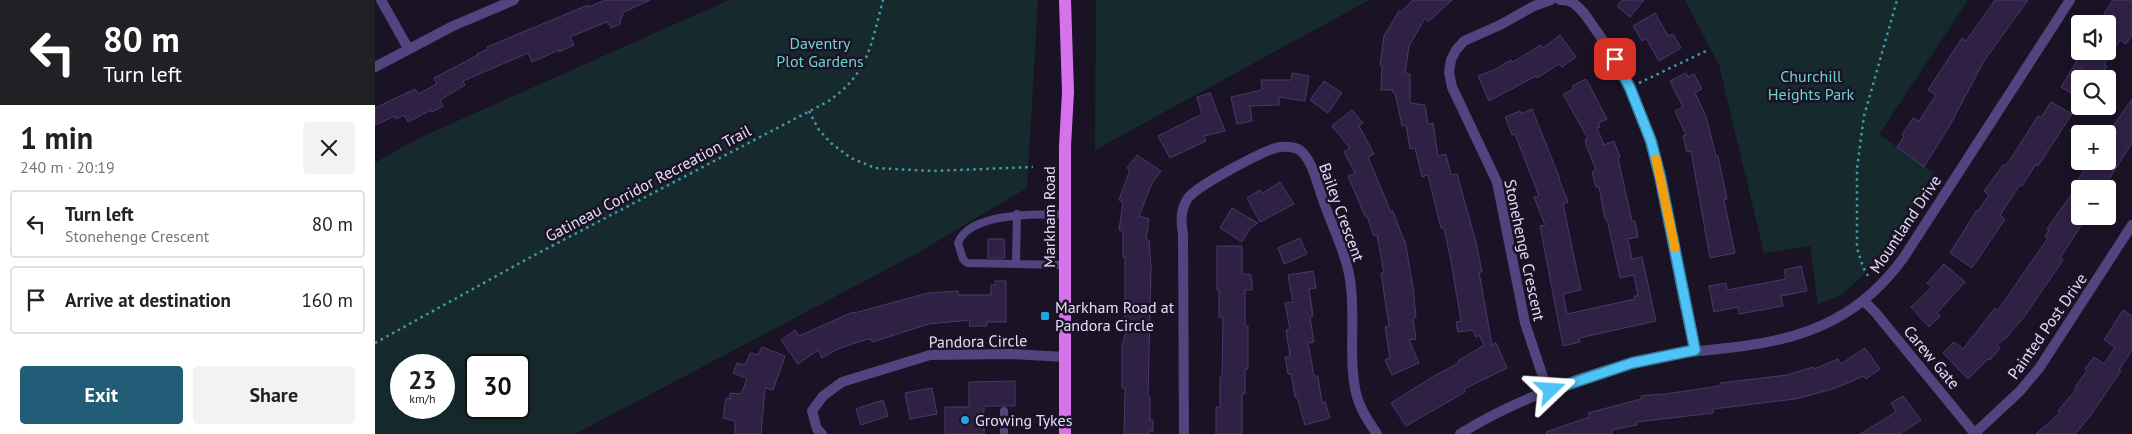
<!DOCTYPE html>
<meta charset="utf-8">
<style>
body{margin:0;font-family:"PT Sans",sans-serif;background:#f2f2f2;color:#222;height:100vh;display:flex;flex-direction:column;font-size:19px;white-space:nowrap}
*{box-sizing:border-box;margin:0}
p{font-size:16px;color:#767676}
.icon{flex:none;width:28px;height:28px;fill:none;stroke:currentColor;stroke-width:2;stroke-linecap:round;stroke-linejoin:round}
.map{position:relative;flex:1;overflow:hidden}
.details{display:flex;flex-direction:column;background:#fff;width:375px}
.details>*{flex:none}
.guide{background:#202124;color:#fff;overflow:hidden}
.buttons{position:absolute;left:1696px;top:15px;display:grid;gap:10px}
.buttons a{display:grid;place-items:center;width:45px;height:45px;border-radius:5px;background:#fff;box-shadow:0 2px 12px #0003;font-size:25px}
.speed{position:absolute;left:15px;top:354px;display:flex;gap:10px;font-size:25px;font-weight:700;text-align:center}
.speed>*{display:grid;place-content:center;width:65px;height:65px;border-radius:50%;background:#fff;box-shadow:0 2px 12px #0003;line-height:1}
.speed small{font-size:12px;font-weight:400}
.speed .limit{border:2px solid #111;border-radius:8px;background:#fff;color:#111}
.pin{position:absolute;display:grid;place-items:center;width:42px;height:42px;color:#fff;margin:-21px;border-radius:10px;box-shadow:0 2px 8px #0006}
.me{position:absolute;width:55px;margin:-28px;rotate:70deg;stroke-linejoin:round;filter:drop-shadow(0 0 4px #0008)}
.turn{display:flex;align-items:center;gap:18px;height:105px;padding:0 20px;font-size:22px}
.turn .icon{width:65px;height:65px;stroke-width:2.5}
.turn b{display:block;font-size:35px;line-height:42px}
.round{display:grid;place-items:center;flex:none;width:52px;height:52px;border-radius:5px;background:#f2f2f2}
.headline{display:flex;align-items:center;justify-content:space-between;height:85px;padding:0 20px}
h1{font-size:30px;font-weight:800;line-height:38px}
.cta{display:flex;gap:10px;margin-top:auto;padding:10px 20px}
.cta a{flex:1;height:58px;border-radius:5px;background:#225d78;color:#fff;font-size:20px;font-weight:800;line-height:58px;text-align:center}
.cta a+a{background:#f2f2f2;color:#222}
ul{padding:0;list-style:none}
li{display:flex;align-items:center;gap:15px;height:68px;margin:0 10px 8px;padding:0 10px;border:2px solid #e0e0e0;border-radius:5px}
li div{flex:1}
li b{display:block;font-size:19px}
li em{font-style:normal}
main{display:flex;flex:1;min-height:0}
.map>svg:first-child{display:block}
.green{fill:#162a2e;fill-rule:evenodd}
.building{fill:#2f2144;stroke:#4c366d}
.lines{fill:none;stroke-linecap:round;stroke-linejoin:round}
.path{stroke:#409aaa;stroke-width:2.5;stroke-dasharray:2.5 4;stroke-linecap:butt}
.lane{stroke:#52447e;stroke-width:8}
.street{stroke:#52447e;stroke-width:10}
.primary{stroke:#d871ec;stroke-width:12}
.route-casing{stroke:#337fa1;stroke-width:12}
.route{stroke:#4fc3f7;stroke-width:9}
.slow{stroke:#f59e0b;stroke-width:9}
.poi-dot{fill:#21a5e1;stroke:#1a1325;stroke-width:2}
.labels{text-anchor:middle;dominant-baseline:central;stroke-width:5;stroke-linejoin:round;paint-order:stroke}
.park-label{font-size:16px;fill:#70d1ce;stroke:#1a1325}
.street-label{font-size:16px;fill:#e6dcfa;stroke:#1a1325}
.poi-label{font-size:16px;fill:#e6dcfa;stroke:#1a1325;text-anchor:start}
</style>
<main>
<section class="details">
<div class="guide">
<div class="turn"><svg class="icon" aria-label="left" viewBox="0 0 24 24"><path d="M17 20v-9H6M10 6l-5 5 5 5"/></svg><div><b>80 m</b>Turn left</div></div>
</div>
<div class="headline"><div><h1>1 min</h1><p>240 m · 20:19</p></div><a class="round"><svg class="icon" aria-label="close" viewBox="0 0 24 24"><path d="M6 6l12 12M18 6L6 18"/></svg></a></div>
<ul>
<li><svg class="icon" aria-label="left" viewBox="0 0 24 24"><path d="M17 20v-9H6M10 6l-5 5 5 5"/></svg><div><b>Turn left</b><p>Stonehenge Crescent</p></div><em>80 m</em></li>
<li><svg class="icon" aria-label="arrive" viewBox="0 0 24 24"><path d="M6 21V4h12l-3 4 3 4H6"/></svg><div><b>Arrive at destination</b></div><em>160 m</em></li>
</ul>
<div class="cta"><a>Exit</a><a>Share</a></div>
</section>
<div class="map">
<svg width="1757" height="434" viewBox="0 0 1757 434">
<rect width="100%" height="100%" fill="#1a1325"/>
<path class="green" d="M354,0H663L652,188L539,255L200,434H0V163L42,139ZM26,365H69V408H26ZM101,365H144V408H101Z
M721,0H994L720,150Z
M1310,0H1593L1504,134L1558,173C1533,213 1506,264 1468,293C1461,298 1451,301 1443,304L1435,246L1389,253L1344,65Z"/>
<path class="building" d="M230,0H275L247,13L248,16L246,17L245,24L236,28L233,22L229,23L195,37L199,45L184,52V50L157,62L153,53L88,81L90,85L65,100L68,106L57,112L56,110L33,122L29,115L21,119L20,116L0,125V108L40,89L43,94L62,84L59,78L103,55L102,54L113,49L112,47L213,5L214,7Z
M1038,0H1077L1053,22L1050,18L1034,46L1030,73L1035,74V103L1050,105L1053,124L1058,123L1063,156L1071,154L1076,175L1082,174L1102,246L1107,272H1104L1117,345L1121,343L1132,368L1089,389L1090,392L1031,426L1016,403L1059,376L1084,363L1083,361L1109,345L1104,335L1101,337L1098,330L1083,332L1081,322L1086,321L1076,261L1069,228H1066L1053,175L1047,177L1040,148L1035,149L1031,125L1027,126L1020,93H1018V90H1006L1007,66L1005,65L1009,36L1024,11L1026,12Z
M1247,0H1269L1255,17L1242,6Z
M1620,0H1653L1609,61L1575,125L1549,167L1522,147L1529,137L1527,135L1538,118L1544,121L1561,95L1553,90L1587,38L1591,41Z
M1738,0H1757V35L1751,44L1745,40L1729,64L1732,66L1724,79L1705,68V99L1686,87L1708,51H1732V23L1726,19Z
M1280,13L1293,36L1298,34L1306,48L1284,61L1271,38L1267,41L1258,26Z
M1185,35L1201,57L1187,67L1184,64L1162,78L1161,76L1114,101L1103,76L1119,70L1136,60L1138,62L1166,45L1168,48Z
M917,73L934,76L930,101L904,97V105L875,106L877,121L862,124L856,97L887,90L886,80H916Z
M1311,73L1313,77L1319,74L1327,89L1320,93L1331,116L1341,156H1343L1352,199L1349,200L1360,253L1335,258L1316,151L1312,152L1308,136L1311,135L1300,111L1308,107L1295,81Z
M1211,79L1232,119L1223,123L1225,127L1222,128L1229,145L1239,141L1245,157L1243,158L1257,221H1260L1263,237L1253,239L1257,259L1267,257L1281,321L1204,338L1205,342L1188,346L1165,226L1170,225L1159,197L1164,196L1140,134L1137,135L1130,117L1145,111L1146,114L1157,109L1185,179H1184L1193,202L1188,204L1206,290L1188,294L1192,314L1260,299L1259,296H1263L1259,275L1245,278L1232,219H1230L1224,187H1221L1217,172L1221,170L1212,147L1210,140L1213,139L1188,94L1199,89L1197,86Z
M949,81L967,93L953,113L935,100Z
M835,93L850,131L829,136L831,141L795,158L783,136L827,114L822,97Z
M1757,99V143L1728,189H1705V216L1711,218L1685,258L1688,260L1649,317L1631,338L1622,345L1625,348L1615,360L1613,359L1593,379L1568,353L1579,342L1588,349L1620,308L1623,310L1673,238L1670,236L1674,230L1672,229L1700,189H1697L1715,161H1732V135Z
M1676,102L1697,114L1663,166L1661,164L1647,186L1645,185L1625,215L1630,219L1597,268L1575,253L1602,210L1603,211L1614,195L1609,191L1628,165L1630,166L1635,160L1663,116L1666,118Z
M977,110L988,123L984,126L999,154L993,157L1016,212L1018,211L1029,241H1030L1038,287L1041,317L1038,319L1041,339L1034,340L1044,363L1017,375L1010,360L1015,358L1010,327L1014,326L1006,273H1009L1002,235L999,236L992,216H990L973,176L980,173L969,152L975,148L957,126Z
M762,155L786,171L777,183L764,216L774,219L771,240H774L776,267L773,397H775V420H778V431H774V434H749L750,388H747V345L750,336V257H748V231L744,230L748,202L744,200L755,170L752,168Z
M905,182L919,204L885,222L872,198L885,190L888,193Z
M857,208L883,223L875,228L867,242L845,228Z
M925,238L932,254L909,264L903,248Z
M613,239H629L630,258H613Z
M842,246H867V274H875L877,280V290H870V326H873V369H870V394H867V434H841V407H845V377H847L848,317H844V290H842Z
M1569,264L1590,282L1562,313L1565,316L1554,327L1536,307L1557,287L1552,283Z
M1426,266L1432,291L1406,296L1408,306L1364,314L1363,307L1339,312L1334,286L1351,283L1352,290L1411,279L1409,270Z
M938,271L941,288L934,289L938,316L935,317L939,342L933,343L939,376H943L947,403L950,402L955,418L930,425L922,397H920L916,374H913L910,357L915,356L911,330L915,329L910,303L918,302L913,275Z
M620,281H631V322H612V326H594L595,320L554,324L497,342L496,339L489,340L463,349L447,358L443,350L423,364L406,340L420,330L424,336L478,312L479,313L553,293L583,291L584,295H616V285H620Z
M1748,310L1757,316V350L1744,370L1746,371L1715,416L1700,434H1661L1685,413L1683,411L1699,392L1702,384L1712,371L1710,369L1719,357L1729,364L1740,347L1729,340Z
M387,347L410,356L398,390L390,388L386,434H360V421L348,418L351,398L355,399V393L366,394L372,379L358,373L362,363L370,365L375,353L383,355Z
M1490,348L1505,369L1491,379L1489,376L1458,389L1420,399L1338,409V413L1262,422V425L1237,430V434H1171V432L1215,417L1213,413L1266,399V396L1283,394V395L1345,386V383L1412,375L1438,367L1439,369L1463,359L1466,364Z
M640,381V406H609V434H570V407H594V382Z
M557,388L562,414L535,419L530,393Z
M1528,396L1546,420L1525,434H1485L1521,412L1516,403Z
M508,400L513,416L486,425L481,409Z"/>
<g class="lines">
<path class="path" d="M1264,83L1331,51
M434,111L444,130L457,144L476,158L500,168L558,171L658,167
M1493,276L1488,267L1482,248V168L1489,116L1522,0
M0,343L154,258L452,102C493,75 496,45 508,0"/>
<path class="lane" d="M641,263L642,214
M690,265L592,263L588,259L583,243C594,212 664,214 690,215
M629,434V411"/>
<path class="street" d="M6,0L33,48
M1185,0C1188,0 1193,0 1196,2C1207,7 1216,24 1223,33C1291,128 1292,242 1320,350
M0,67L78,26L139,0
M1489,301L1500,312L1600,434
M1173,392L1150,323L1122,182L1077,87L1074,72L1076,60L1081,50L1089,41L1125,25L1159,6L1176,0
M447,434L442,429L437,411L448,396L467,382L555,355L636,354L690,357
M809,434L808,235C806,222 805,210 813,198C822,186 890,149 905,147C912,146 922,147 927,152C938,163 942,183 947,197C957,227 973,256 976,287C980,322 973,364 982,397C986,411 994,422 1002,434
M1085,434C1140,399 1219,371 1282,357C1311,351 1340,350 1369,346C1437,337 1488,314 1529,257L1695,0
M1599,434L1645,391L1665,367L1757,225"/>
<path class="primary" d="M690,434V146L693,92L690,0"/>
</g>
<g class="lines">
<defs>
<path id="route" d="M1176,390L1257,363L1320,350L1285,176L1276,141L1255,88L1240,59"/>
</defs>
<use href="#route" class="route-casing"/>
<use href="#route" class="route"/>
<path class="slow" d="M1281,159L1300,248"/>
</g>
<g class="poi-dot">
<rect x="665" y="311" width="10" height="10" rx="2.5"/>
<circle cx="590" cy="420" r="5"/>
</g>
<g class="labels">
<g class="park-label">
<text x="445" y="43">Daventry<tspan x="445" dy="18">Plot Gardens</tspan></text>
<text x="1436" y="76">Churchill<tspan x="1436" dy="18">Heights Park</tspan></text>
</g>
<g class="street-label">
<text transform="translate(273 183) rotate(-28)">Gatineau Corridor Recreation Trail</text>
<text transform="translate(967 212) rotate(70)">Bailey Crescent</text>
<text transform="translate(674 217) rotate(-90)">Markham Road</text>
<text transform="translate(1530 224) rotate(-56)">Mountland Drive</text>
<text transform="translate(1150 250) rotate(78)">Stonehenge Crescent</text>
<text transform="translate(1672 326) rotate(-55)">Painted Post Drive</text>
<text transform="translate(603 341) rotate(-1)">Pandora Circle</text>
<text transform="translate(1557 357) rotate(50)">Carew Gate</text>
</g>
<g class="poi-label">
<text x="680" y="307">Markham Road at<tspan x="680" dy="18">Pandora Circle</tspan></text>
<text x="600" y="420">Growing Tykes</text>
</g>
</g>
</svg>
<div class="buttons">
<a><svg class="icon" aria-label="sound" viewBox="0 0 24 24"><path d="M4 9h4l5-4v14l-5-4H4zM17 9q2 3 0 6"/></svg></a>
<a><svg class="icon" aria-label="search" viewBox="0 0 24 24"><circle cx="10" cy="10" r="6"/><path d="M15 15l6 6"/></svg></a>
<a>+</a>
<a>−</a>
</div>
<div class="speed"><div>23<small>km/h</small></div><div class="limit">30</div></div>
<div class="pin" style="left:1240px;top:59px;background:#d93025"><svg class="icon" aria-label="arrive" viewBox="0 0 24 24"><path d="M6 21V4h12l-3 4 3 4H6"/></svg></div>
<svg class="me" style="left:1176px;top:390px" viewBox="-20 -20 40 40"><path d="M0-17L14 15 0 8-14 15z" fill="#4fc3f7" stroke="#fff" stroke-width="4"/></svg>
</div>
</main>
